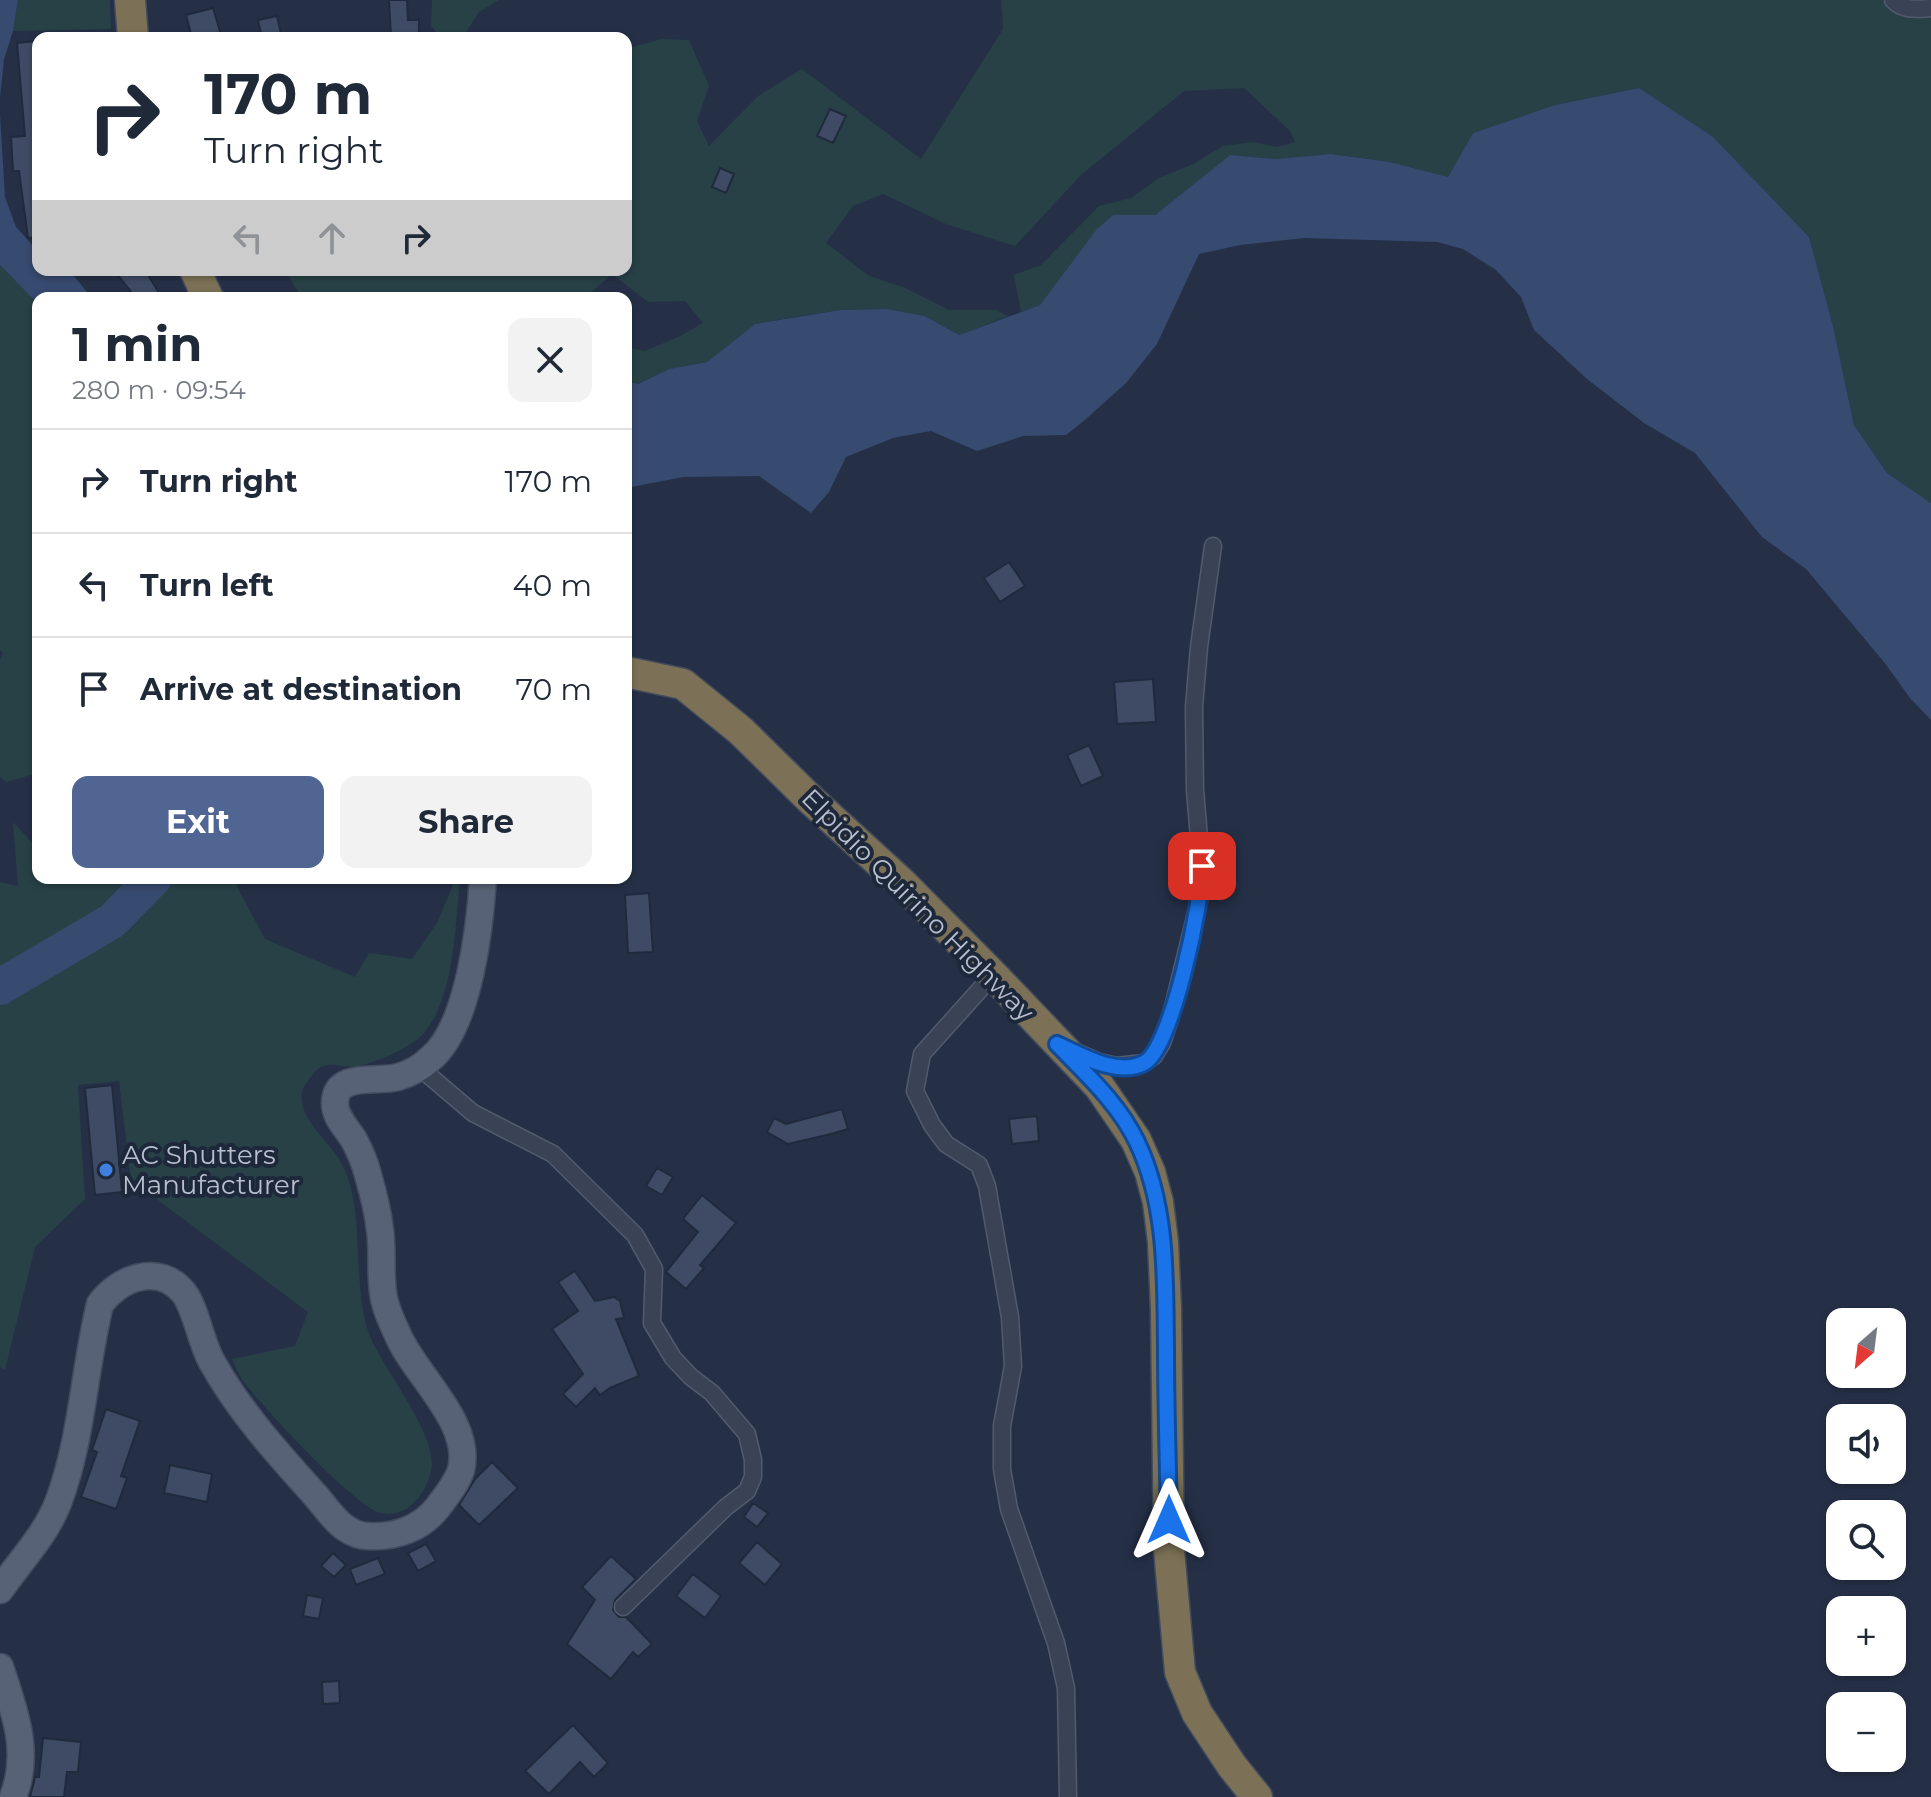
<!DOCTYPE html>
<meta charset="utf-8">
<style>
body{margin:0;font-family:Montserrat,sans-serif;background:#f2f2f3;color:#1f2937;height:100vh;display:flex;flex-direction:column;font-size:30px;white-space:nowrap}
*{box-sizing:border-box;margin:0}
p{font-size:26px;color:#747a83}
.icon{flex:none;width:44px;height:44px;fill:none;stroke:currentColor;stroke-width:2;stroke-linecap:round;stroke-linejoin:round}
.map{position:relative;flex:1;overflow:hidden}
.drawer{position:absolute;left:32px;top:292px;width:600px;height:592px;display:flex;flex-direction:column;background:#fff;border-radius:16px;box-shadow:0 2px 6px #0004}
.drawer>*{flex:none}
.top-card{position:absolute;left:32px;top:32px;width:600px;height:244px;border-radius:16px;box-shadow:0 2px 6px #0004;background:#fff;color:#1f2937;overflow:hidden}
.needle{width:52px;rotate:208deg}
.tools{position:absolute;left:1826px;top:1308px;display:grid;gap:16px}
.tools a{display:grid;place-items:center;width:80px;height:80px;border-radius:16px;background:#fff;box-shadow:0 2px 6px #0004;font-size:40px}
.pin{position:absolute;display:grid;place-items:center;width:68px;height:68px;color:#fff;margin:-34px;border-radius:16px;box-shadow:0 4px 12px #0006}
.me{position:absolute;width:88px;margin:-44px;rotate:0deg;stroke-linejoin:round;filter:drop-shadow(0 0 6px #0008)}
.turn{display:flex;align-items:center;gap:28px;height:168px;padding:0 40px;font-size:36px}
.turn .icon{width:104px;height:104px;stroke-width:2.5}
.turn b{display:block;font-size:56px;line-height:68px}
.lanes{display:flex;align-items:center;height:76px;padding:0 40px;background:#0003;justify-content:center;gap:40px;direction:ltr}
.lanes .off{opacity:.35}
.round{display:grid;place-items:center;flex:none;width:84px;height:84px;border-radius:16px;background:#f2f2f3}
.overview{display:flex;align-items:center;justify-content:space-between;height:136px;padding:0 40px}
h1{font-size:48px;font-weight:700;line-height:60px}
.primary-button{display:flex;gap:16px;margin-top:auto;padding:16px 40px}
.primary-button a{flex:1;height:92px;border-radius:16px;background:#506591;color:#fff;font-size:32px;font-weight:700;line-height:92px;text-align:center}
.primary-button a+a{background:#f2f2f3;color:#1f2937}
ul{padding:0;list-style:none}
li{display:flex;align-items:center;gap:24px;height:104px;padding:0 40px;border-top:2px solid #e0e1e3}
li div{flex:1}
li b{display:block;font-size:30px}
li em{font-style:normal}
.map>svg:first-child{display:block}
.green{fill:#274147}
.water{fill:#374a6f}
.lines{fill:none;stroke-linecap:round;stroke-linejoin:round}
.river{stroke:#374a6f;stroke-width:36}
.building{fill:#3f4b64;stroke:#202a3d;stroke-width:2}
.street-casing{stroke:#525b6d;stroke-width:19}
.primary-casing{stroke:#434c5f;stroke-width:29}
.highway-casing{stroke:#414b5d;stroke-width:33}
.street{stroke:#3a4356;stroke-width:16}
.primary{stroke:#586276;stroke-width:26}
.highway{stroke:#7c7156;stroke-width:30}
.route-casing{stroke:#114b97;stroke-width:20}
.route{stroke:#1a73e8;stroke-width:14}
.shop-dot{fill:#3f7fe0;stroke:#1e283b;stroke-width:3}
.labels{text-anchor:middle;dominant-baseline:central;stroke-width:8;stroke-linejoin:round;paint-order:stroke}
.street-label{font-size:26px;fill:#b8bfcf;stroke:#1e283b}
.poi-label{font-size:26px;fill:#b8bfcf;stroke:#1e283b;text-anchor:start}
</style>
<div class="map">
<svg width="1931" height="1797" viewBox="0 0 1931 1797">
<rect width="100%" height="100%" fill="#253047"/>
<path class="green" d="M18,0H110L111,29L13,31Z
M432,0H499L479,12L462,38H441L431,26Z
M1001,0H1931V503L1887,473L1854,425L1833,326L1809,237L1639,88L1555,105L1473,133L1448,177L1390,162L1331,154L1275,159L1230,155L1155,215H1113L1096,230L1040,305L1021,312L1014,275L1041,265L1099,206L1131,198L1159,178L1193,164L1223,146L1252,142L1277,147L1295,142L1290,131L1244,88L1184,91L1081,175L1015,246L946,224L883,194L853,206L826,243L869,276L905,288L949,310H996L1008,316L959,335L925,316L887,309L840,310L800,316L755,324L707,362L669,369L637,384L626,381V347L645,351L680,336L703,323L685,301L648,302L612,274L585,298H302L285,270H626V49L661,39L689,40L709,86L697,121L709,146L758,96L802,69L921,159L1003,29Z
M0,265L38,304V773L6,782L0,777V660L3,653L0,650Z
M13,822L38,849V878H116L120,882L124,878H238L237,887L265,939L355,977L369,953L412,959L437,923L456,878H460C455,925 455,997 423,1034C412,1047 375,1063 359,1066C338,1070 326,1055 310,1078C306,1083 303,1087 302,1093C298,1117 327,1140 339,1159C367,1204 351,1279 368,1331C381,1369 440,1435 431,1471C426,1493 408,1519 381,1513C356,1508 262,1406 243,1381C238,1374 235,1366 232,1359L295,1346L308,1312L131,1180L119,1081L78,1085L85,1199L35,1247L5,1370L0,1367V882L18,886Z"/>
<path class="water" d="M0,0H18L13,31L4,59L0,98Z
M1639,88L1713,137L1809,237L1833,326L1854,425L1887,473L1931,503V720L1910,698L1884,662L1806,569L1762,537L1695,453L1644,423L1587,379L1534,330L1521,297L1496,270L1463,249L1437,242L1304,238L1240,245L1199,254L1157,344L1126,383L1086,419L1066,435L1023,436L977,451L931,431L893,438L846,457L829,492L811,513L759,476L683,477L626,488V381L638,384L669,369L707,362L755,324L840,310L887,309L925,316L959,335L1040,305L1096,230L1113,215H1155L1230,155L1275,159L1331,154L1390,162L1448,177L1473,133L1555,105Z
M0,114L5,197L16,227L38,251V270H69L92,298H38V304L0,265Z"/>
<g class="lines">
<path class="river" d="M0,987L112,921L154,878"/>
</g>
<path class="building" d="M389,0H407L408,20H419V37L391,38Z
M213,8L222,38H192L186,15Z
M277,16L282,38H262L258,20Z
M36,41L38,62V237L28,238L19,171H13L11,137L25,136L17,43Z
M830,109L846,116L833,143L817,136Z
M720,168L734,174L726,193L712,187Z
M114,270H145L162,298H136Z
M1009,562L1025,586L1000,602L984,578Z
M1153,679L1156,722L1117,724L1114,682Z
M1089,745L1103,776L1081,786L1067,755Z
M649,893L653,952L628,953L625,895Z
M112,1085L122,1192L95,1195L85,1088Z
M842,1109L848,1129L831,1134L788,1144L767,1132L774,1118L786,1124Z
M1037,1116L1039,1141L1012,1144L1009,1119Z
M657,1168L673,1177L662,1195L646,1186Z
M702,1195L736,1223L700,1265L704,1268L686,1289L666,1272L698,1232L683,1219Z
M575,1271L595,1301L614,1297L620,1301L624,1318L616,1319L639,1376L610,1388L600,1395L595,1388L576,1407L563,1394L583,1374L552,1329L578,1311L558,1282Z
M106,1409L140,1421L121,1476L127,1478L116,1509L81,1497L97,1452L92,1450Z
M492,1462L518,1488L479,1525L459,1505L475,1479Z
M170,1465L212,1474L207,1502L164,1493Z
M753,1503L768,1513L757,1527L744,1517Z
M757,1542L782,1564L765,1585L739,1563Z
M426,1544L436,1561L418,1571L408,1553Z
M333,1553L346,1565L334,1577L321,1566Z
M611,1556L636,1579L615,1600L613,1610L619,1617H626L652,1644L638,1657L633,1652L611,1679L567,1644L595,1600L582,1587Z
M378,1558L385,1574L356,1585L350,1569Z
M693,1574L721,1596L705,1618L676,1596Z
M307,1595L323,1598L319,1619L303,1616Z
M339,1681L340,1703L323,1704L322,1682Z
M573,1725L608,1763L594,1777L580,1762L549,1794L525,1771Z
M43,1738L81,1742L78,1772H67L64,1797H30L35,1777H39Z"/>
<g class="lines">
<defs>
<path id="street" d="M1893,0C1902,11 1918,9 1931,8
M993,975L922,1054L915,1091L932,1125L946,1144L979,1165L987,1186L1010,1317L1013,1366L1002,1426V1469L1009,1509L1056,1643L1066,1688L1068,1797
M1076,1052L1099,1062L1117,1066L1144,1063L1154,1056L1162,1043L1170,1019L1203,885L1195,790L1194,707L1199,647L1213,546
M419,1067L473,1113L553,1154L635,1235L654,1269L652,1323L673,1358L691,1377L712,1393L747,1434L753,1460V1477L747,1491L726,1507L623,1607"/>
<path id="primary" d="M0,1590C20,1561 45,1536 58,1503C82,1440 84,1370 100,1304C119,1278 159,1262 184,1293C196,1309 201,1343 212,1362C239,1411 278,1454 315,1495C324,1505 333,1519 344,1527C351,1532 359,1536 367,1536C394,1538 421,1529 438,1507C446,1496 457,1483 461,1470C473,1422 414,1375 397,1333C391,1320 384,1305 383,1292C380,1271 383,1250 380,1230C378,1212 373,1192 368,1175C365,1163 360,1151 354,1140C347,1128 334,1117 335,1102C336,1071 379,1083 398,1077C409,1074 422,1067 430,1059C469,1028 480,926 483,878
M0,1667C14,1710 31,1752 13,1797"/>
<path id="highway" d="M130,0L133,38
M195,270L208,298
M626,672L683,684L741,731L809,798L903,884L993,975L1099,1086L1136,1140L1150,1172L1158,1202L1163,1242L1166,1309L1169,1550L1180,1672L1197,1713L1232,1766L1257,1797"/>
</defs>
<use href="#street" class="street-casing"/>
<use href="#primary" class="primary-casing"/>
<use href="#highway" class="highway-casing"/>
<use href="#street" class="street"/>
<use href="#primary" class="primary"/>
<use href="#highway" class="highway"/>
</g>
<g class="lines">
<defs>
<path id="route" d="M1169,1520C1168,1464 1166,1407 1166,1350C1165,1280 1168,1207 1137,1142C1119,1104 1086,1074 1057,1044C1081,1055 1117,1077 1144,1063C1172,1049 1203,898 1202,866"/>
</defs>
<use href="#route" class="route-casing"/>
<use href="#route" class="route"/>
</g>
<circle class="shop-dot" cx="106" cy="1170" r="8"/>
<g class="labels">
<g class="street-label">
<text transform="translate(918 905) rotate(45)">Elpidio Quirino Highway</text>
</g>
<g class="poi-label">
<text x="122" y="1155">AC Shutters<tspan x="122" dy="30">Manufacturer</tspan></text>
</g>
</g>
</svg>
<div class="tools">
<a><svg class="needle" viewBox="-14 -14 28 28"><path d="M0-13l5 13h-10z" fill="#e53935"/><path d="M0 13l5-13h-10z" fill="#747a83"/></svg></a>
<a><svg class="icon" aria-label="sound" viewBox="0 0 24 24"><path d="M4 9h4l5-4v14l-5-4H4zM17 9q2 3 0 6"/></svg></a>
<a><svg class="icon" aria-label="search" viewBox="0 0 24 24"><circle cx="10" cy="10" r="6"/><path d="M15 15l6 6"/></svg></a>
<a>+</a>
<a>−</a>
</div>
<div class="pin" style="left:1202px;top:866px;background:#d93025"><svg class="icon" aria-label="arrive" viewBox="0 0 24 24"><path d="M6 21V4h12l-3 4 3 4H6"/></svg></div>
<svg class="me" style="left:1169px;top:1520px" viewBox="-20 -20 40 40"><path d="M0-17L14 15 0 8-14 15z" fill="#1a73e8" stroke="#fff" stroke-width="4"/></svg>
<div class="top-card">
<div class="turn"><svg class="icon" aria-label="right" viewBox="0 0 24 24"><path d="M7 20v-9h11M14 6l5 5-5 5"/></svg><div><b>170 m</b>Turn right</div></div>
<div class="lanes"><svg class="icon off" aria-label="left" viewBox="0 0 24 24"><path d="M17 20v-9H6M10 6l-5 5 5 5"/></svg><svg class="icon off" aria-label="ahead" viewBox="0 0 24 24"><path d="M12 20V5M6 11l6-6 6 6"/></svg><svg class="icon" aria-label="right" viewBox="0 0 24 24"><path d="M7 20v-9h11M14 6l5 5-5 5"/></svg></div>
</div>
<section class="drawer">
<div class="overview"><div><h1>1 min</h1><p>280 m · 09:54</p></div><a class="round"><svg class="icon" aria-label="close" viewBox="0 0 24 24"><path d="M6 6l12 12M18 6L6 18"/></svg></a></div>
<ul>
<li><svg class="icon" aria-label="right" viewBox="0 0 24 24"><path d="M7 20v-9h11M14 6l5 5-5 5"/></svg><div><b>Turn right</b></div><em>170 m</em></li>
<li><svg class="icon" aria-label="left" viewBox="0 0 24 24"><path d="M17 20v-9H6M10 6l-5 5 5 5"/></svg><div><b>Turn left</b></div><em>40 m</em></li>
<li><svg class="icon" aria-label="arrive" viewBox="0 0 24 24"><path d="M6 21V4h12l-3 4 3 4H6"/></svg><div><b>Arrive at destination</b></div><em>70 m</em></li>
</ul>
<div class="primary-button"><a>Exit</a><a>Share</a></div>
</section>
</div>
